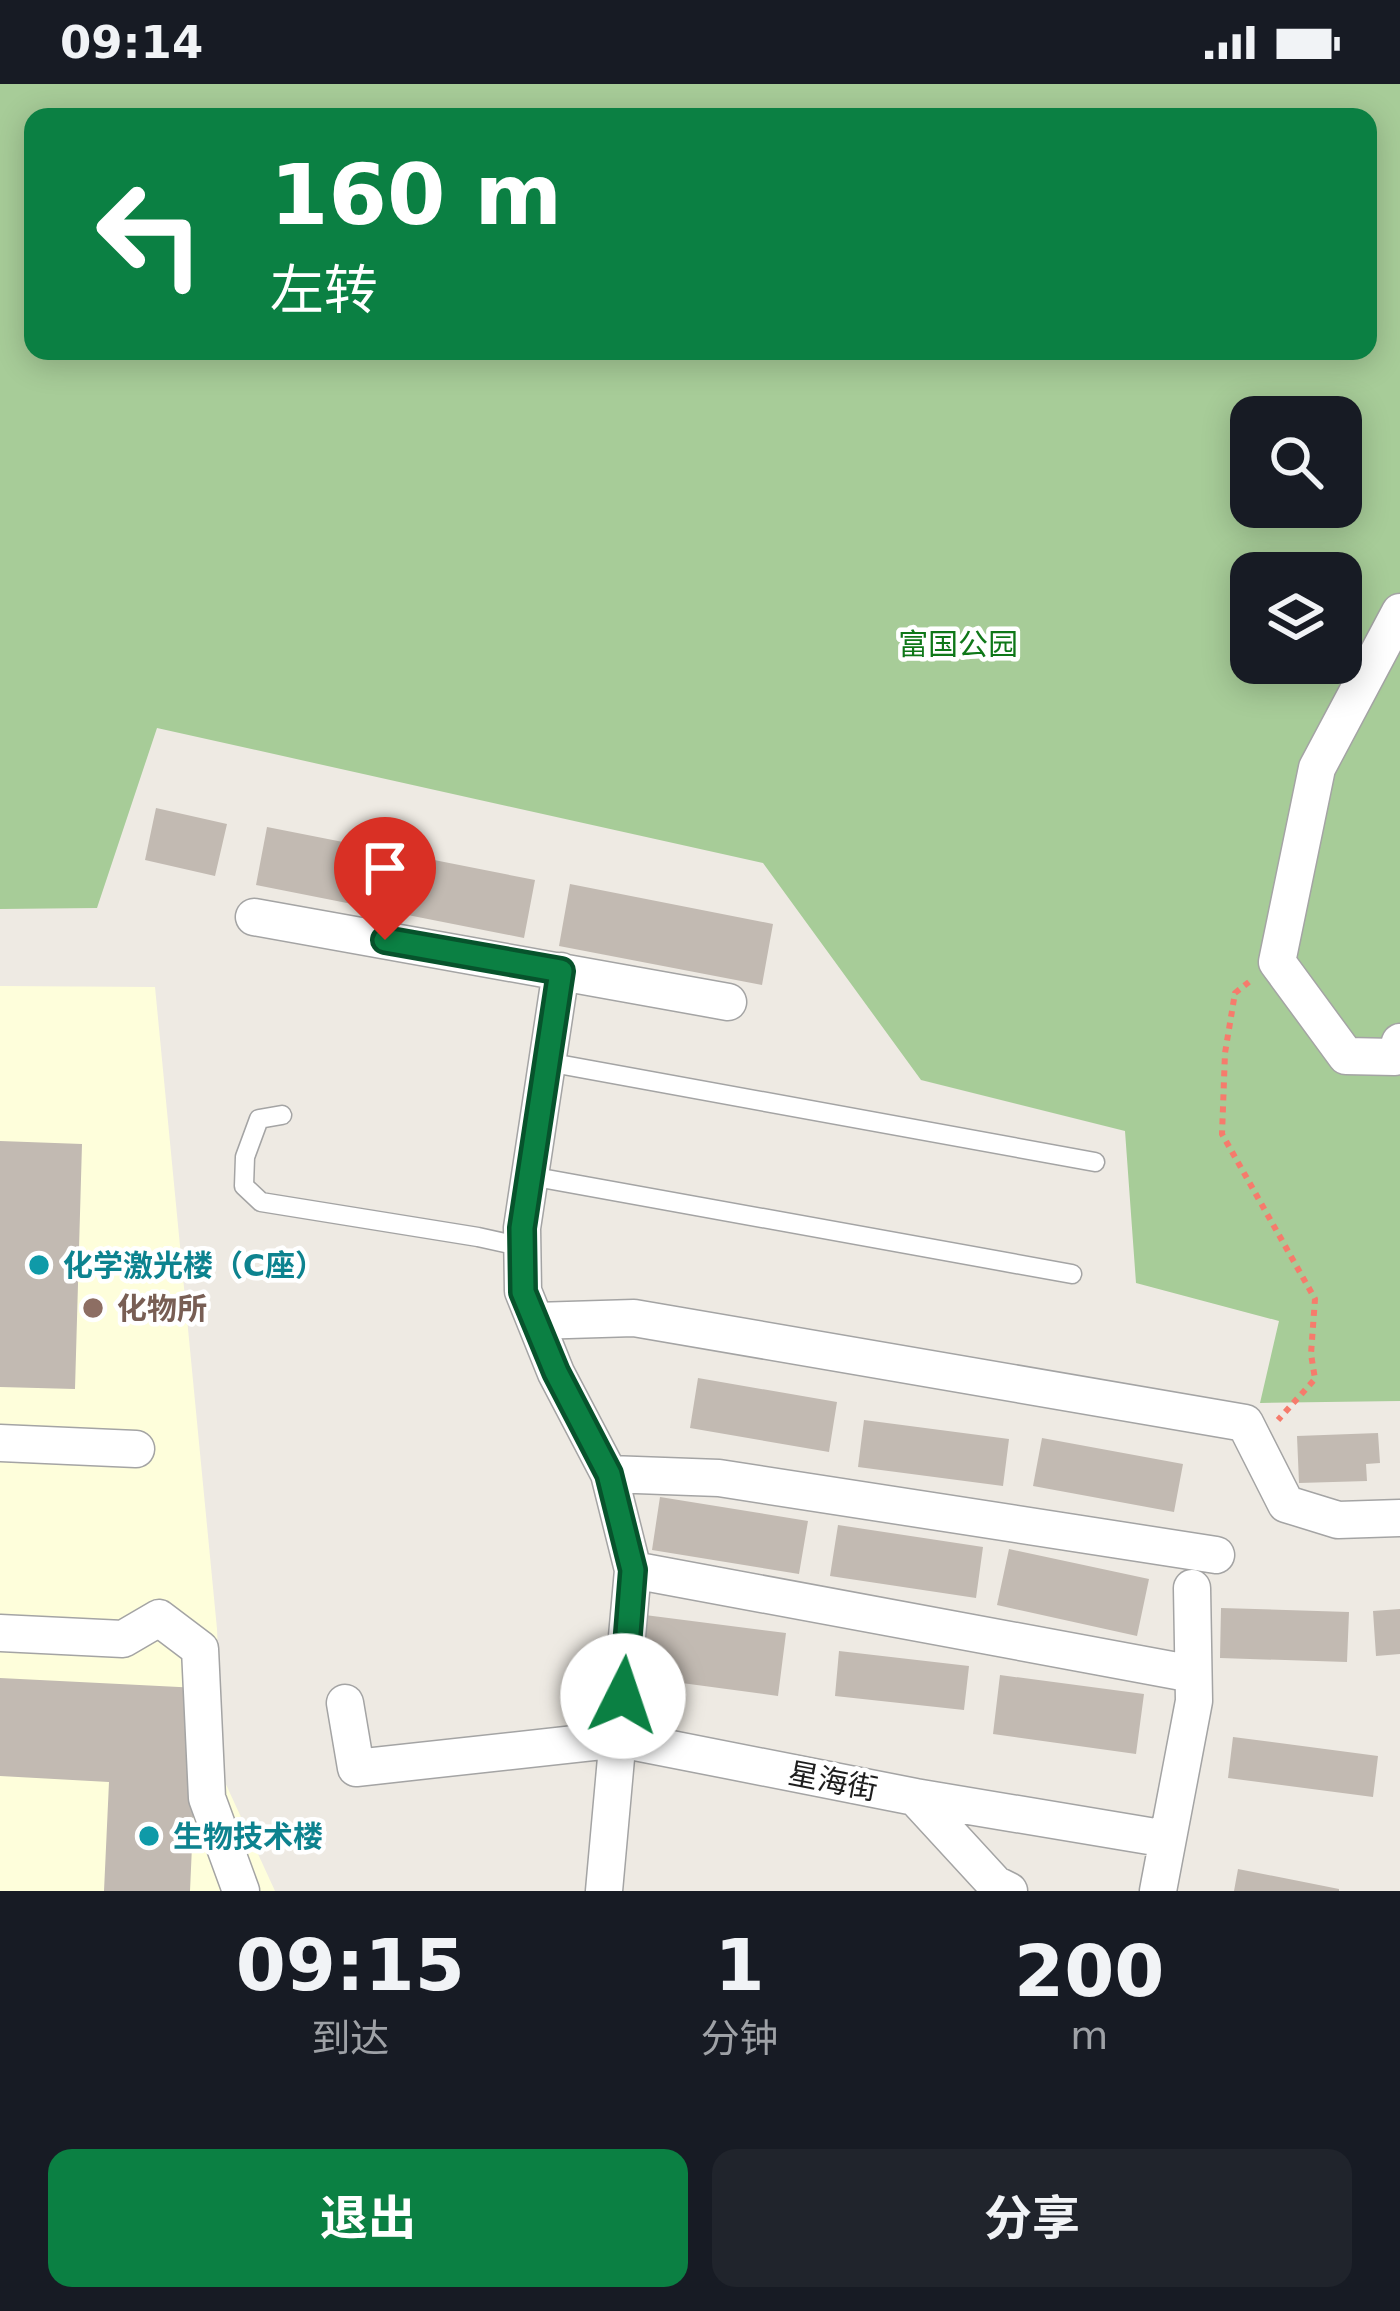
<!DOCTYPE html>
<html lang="zh">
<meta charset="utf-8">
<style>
body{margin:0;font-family:"DejaVu Sans","Noto Sans SC",sans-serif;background:#20242c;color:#f1f3f6;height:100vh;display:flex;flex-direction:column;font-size:45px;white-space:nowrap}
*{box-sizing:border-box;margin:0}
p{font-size:39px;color:#9ea1a6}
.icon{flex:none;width:66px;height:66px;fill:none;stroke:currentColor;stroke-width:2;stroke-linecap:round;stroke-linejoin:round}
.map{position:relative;height:1807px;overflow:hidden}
.drawer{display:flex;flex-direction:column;background:#171b24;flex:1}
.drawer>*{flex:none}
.hud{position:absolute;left:24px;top:24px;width:1353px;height:252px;border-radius:24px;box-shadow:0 6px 30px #0003;background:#0b8043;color:#fff;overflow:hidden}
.buttons{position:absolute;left:1230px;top:312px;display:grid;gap:24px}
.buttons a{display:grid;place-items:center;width:132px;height:132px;border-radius:24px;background:#171b24;box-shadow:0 6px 30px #0003;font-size:60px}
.pin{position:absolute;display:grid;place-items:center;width:102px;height:102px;color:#fff;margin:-123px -51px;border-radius:50% 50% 50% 0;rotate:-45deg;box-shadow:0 0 12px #0007}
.pin .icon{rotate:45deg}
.me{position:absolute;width:132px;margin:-66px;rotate:4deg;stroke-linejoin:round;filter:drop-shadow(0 0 9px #0008)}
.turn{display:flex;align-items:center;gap:42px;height:252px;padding:0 48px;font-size:54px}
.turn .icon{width:156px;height:156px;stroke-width:2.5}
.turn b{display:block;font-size:84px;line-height:102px}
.eta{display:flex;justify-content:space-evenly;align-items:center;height:204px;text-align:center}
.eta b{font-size:72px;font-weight:700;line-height:84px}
.button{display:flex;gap:24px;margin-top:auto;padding:24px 48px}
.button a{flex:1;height:138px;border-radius:24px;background:#0b8043;color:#fff;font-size:48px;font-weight:700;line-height:138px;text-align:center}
.button a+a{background:#20242c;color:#f1f3f6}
.status{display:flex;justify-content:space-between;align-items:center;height:84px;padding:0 60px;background:#171b24;direction:ltr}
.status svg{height:33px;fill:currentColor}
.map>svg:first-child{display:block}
.education{fill:#fefedb}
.forest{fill:#a7cc98;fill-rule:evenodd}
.building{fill:#c2bab2}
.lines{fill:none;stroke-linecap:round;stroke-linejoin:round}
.service-casing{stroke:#a4a4a4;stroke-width:21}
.minor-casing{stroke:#a4a4a4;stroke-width:39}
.path{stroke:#f67b6c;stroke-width:6;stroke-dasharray:6 6;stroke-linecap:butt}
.service{stroke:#fff;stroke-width:18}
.minor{stroke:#fff;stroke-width:36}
.route-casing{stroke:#07532c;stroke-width:30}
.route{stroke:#0b8043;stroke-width:21}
.culture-dot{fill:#0f9aa8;stroke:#fff;stroke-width:4.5}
.education-dot{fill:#8d6e63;stroke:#fff;stroke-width:4.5}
.labels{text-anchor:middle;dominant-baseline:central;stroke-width:9;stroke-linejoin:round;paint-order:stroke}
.park-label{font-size:30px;fill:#0e7718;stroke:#fff}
.culture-label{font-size:30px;font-weight:bold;fill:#0d838f;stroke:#fff;text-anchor:start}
.education-label{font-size:30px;font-weight:bold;fill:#785e54;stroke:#fff;text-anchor:start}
.street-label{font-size:30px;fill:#1d1d1d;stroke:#fff}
</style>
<div class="status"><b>09:14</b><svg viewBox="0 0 49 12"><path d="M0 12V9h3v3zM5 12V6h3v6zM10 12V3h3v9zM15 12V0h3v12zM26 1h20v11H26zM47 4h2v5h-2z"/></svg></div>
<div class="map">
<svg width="1400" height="1807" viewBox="0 0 1400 1807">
<rect width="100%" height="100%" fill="#eeeae3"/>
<path class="education" d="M0,902L155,903L217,1545L223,1694L275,1807H0Z"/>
<path class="forest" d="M0,0H1400V1317L1260,1319L1279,1237L1136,1199L1125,1047L921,996L763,779L157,644L97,824L0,825ZM33,33H1368V267H33ZM1251,333H1341V423H1251ZM1251,489H1341V579H1251Z"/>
<path class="building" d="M156,724L227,740L215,792L145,776Z
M267,743L535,796L524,854L256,801Z
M570,800L773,840L762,901L559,862Z
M0,1057L82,1060L75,1305L0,1303Z
M698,1294L837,1318L829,1368L690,1344Z
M864,1336L1009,1355L1003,1402L858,1383Z
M1378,1349L1380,1379L1366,1380L1367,1397L1299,1399L1297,1352Z
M1042,1354L1183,1380L1174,1428L1033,1402Z
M660,1413L808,1437L799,1490L652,1466Z
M838,1441L983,1463L976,1514L830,1492Z
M1009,1465L1149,1495L1137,1552L997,1521Z
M1221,1524L1349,1528L1347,1578L1220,1574Z
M1400,1525V1570L1376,1572L1373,1527Z
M645,1531L786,1549L778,1612L637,1593Z
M839,1567L969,1582L964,1626L835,1612Z
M1000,1591L1144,1610L1136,1670L993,1650Z
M0,1594L199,1604L190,1807H104L109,1698L0,1692Z
M1233,1653L1378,1672L1373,1713L1228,1694Z
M1238,1785L1339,1805V1807H1234Z"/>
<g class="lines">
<defs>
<path id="service" d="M547,978L1095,1078
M282,1031L259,1035L245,1073L244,1102L261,1118L478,1153L523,1163
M530,1092L1072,1190"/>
<path id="minor" d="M1400,528L1317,684L1277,878L1346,972L1395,973L1400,958
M254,833L728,918
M561,887L522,1144L523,1207L556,1289L609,1390L633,1486L604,1807
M535,1237L634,1234L1245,1339L1286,1420L1338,1436L1400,1434
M0,1359L136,1365
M609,1390L719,1394L1216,1471
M633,1486L1193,1590
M0,1549L123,1555L159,1534L200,1565L207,1714L241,1807
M345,1619L356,1684L620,1655L915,1713L995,1800L1009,1807
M915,1713L1167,1755
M1158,1807L1194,1617L1192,1504"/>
</defs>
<use href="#service" class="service-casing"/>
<use href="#minor" class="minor-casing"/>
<path class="path" d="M1249,898L1235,909L1225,969L1222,1050L1315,1215L1311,1270L1315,1295L1278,1336"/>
<use href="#service" class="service"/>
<use href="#minor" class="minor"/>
</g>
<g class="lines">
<defs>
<path id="route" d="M385,856L561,887L522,1144L523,1208L556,1288L609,1390L633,1486L623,1612"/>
</defs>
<use href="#route" class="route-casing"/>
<use href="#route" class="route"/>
</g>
<g class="culture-dot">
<circle cx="39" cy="1181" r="12"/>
<circle cx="149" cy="1752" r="12"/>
</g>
<circle class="education-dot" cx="93" cy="1224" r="12"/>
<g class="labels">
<g class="park-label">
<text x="958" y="560">富国公园</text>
</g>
<g class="culture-label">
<text x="63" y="1181">化学激光楼（C座）</text>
<text x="173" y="1752">生物技术楼</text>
</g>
<g class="education-label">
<text x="117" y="1224">化物所</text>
</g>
<g class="street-label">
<text transform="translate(833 1697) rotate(11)">星海街</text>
</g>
</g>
</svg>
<div class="buttons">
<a><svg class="icon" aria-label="search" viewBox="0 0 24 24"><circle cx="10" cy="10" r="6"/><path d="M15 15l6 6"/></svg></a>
<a><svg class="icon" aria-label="layers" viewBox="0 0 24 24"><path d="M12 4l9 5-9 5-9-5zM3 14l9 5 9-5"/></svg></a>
</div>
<div class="pin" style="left:385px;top:856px;background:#d93025"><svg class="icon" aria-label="arrive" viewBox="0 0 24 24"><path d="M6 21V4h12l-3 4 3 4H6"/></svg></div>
<svg class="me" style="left:623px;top:1612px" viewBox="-20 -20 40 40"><circle r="19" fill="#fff"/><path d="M0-13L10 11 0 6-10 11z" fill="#0b8043"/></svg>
<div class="hud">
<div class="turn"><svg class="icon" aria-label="left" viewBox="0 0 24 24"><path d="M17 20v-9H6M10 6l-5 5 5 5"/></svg><div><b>160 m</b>左转</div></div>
</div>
</div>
<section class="drawer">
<div class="eta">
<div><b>09:15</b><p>到达</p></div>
<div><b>1</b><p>分钟</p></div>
<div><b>200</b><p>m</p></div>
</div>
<div class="button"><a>退出</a><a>分享</a></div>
</section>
